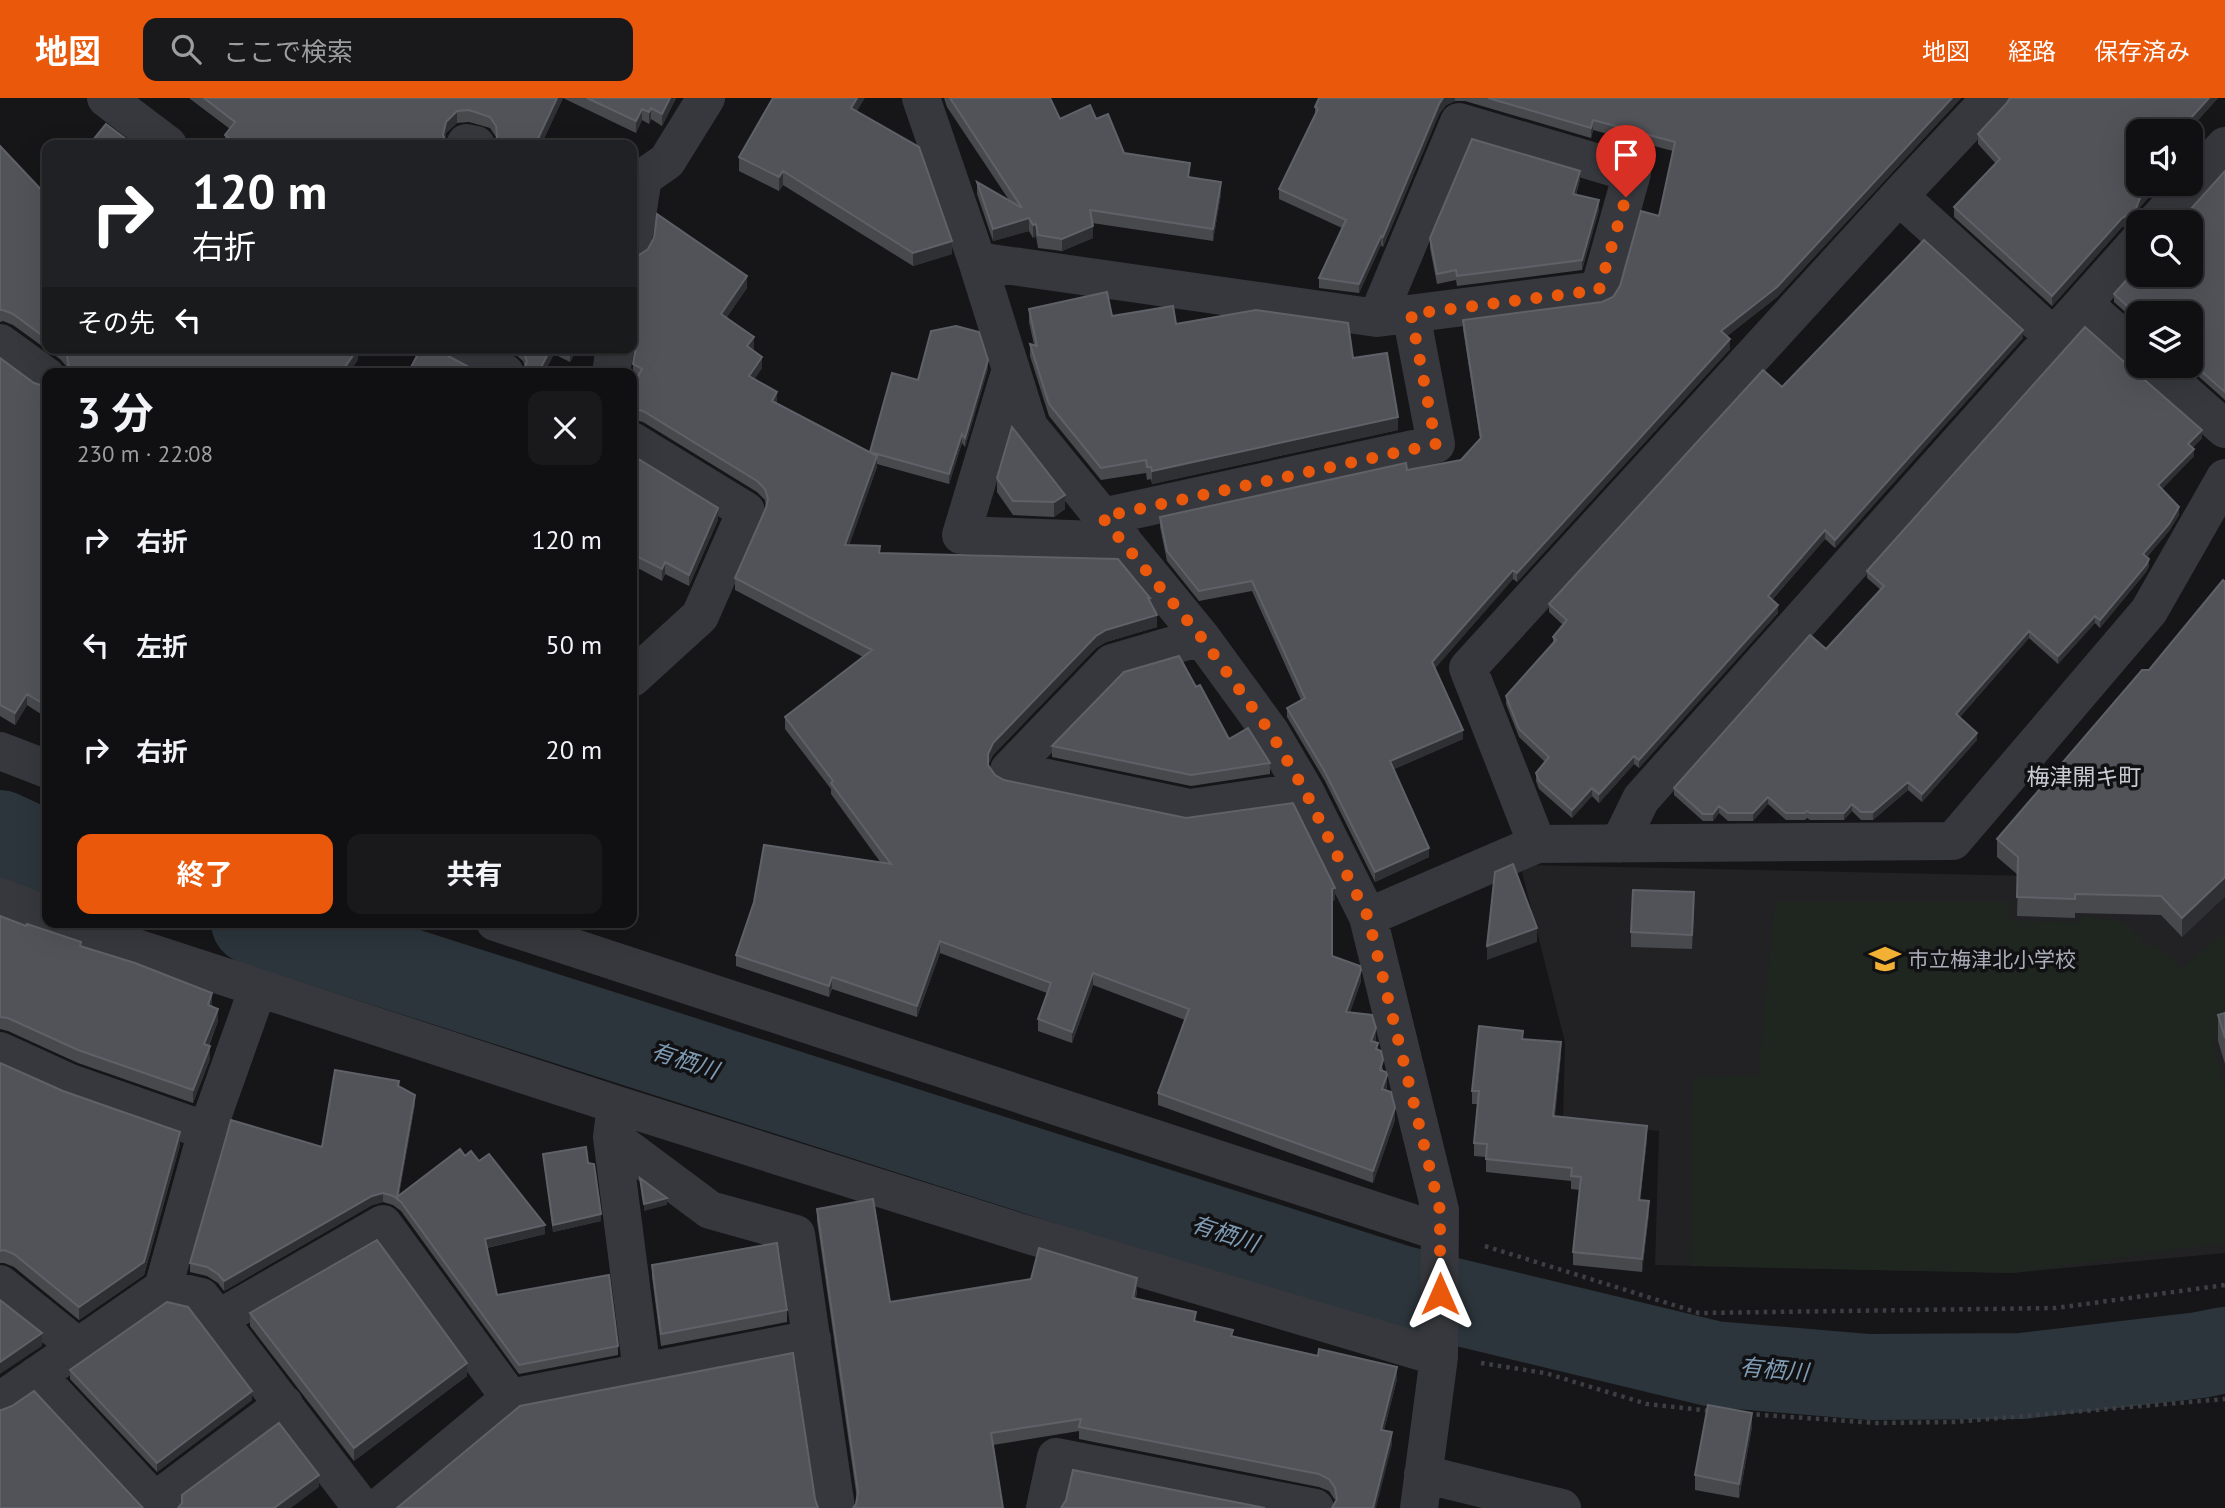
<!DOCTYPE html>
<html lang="ja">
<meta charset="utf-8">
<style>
body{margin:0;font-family:"PT Sans","Noto Sans JP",sans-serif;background:#19191b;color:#f1f3f6;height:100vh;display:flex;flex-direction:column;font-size:26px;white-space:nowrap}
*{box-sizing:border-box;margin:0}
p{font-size:23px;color:#9c9d9f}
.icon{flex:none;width:38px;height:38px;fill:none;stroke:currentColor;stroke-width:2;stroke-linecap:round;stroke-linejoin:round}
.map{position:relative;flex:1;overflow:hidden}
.details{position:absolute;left:42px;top:270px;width:595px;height:560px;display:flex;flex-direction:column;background:#101012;border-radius:14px;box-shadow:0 7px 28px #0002,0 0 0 2px #303032}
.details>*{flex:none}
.banner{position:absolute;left:42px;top:42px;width:595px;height:214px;border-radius:14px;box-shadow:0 7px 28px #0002,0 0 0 2px #303032;background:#202124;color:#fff;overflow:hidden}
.controls{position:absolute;left:2126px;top:21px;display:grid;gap:14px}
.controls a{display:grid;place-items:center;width:77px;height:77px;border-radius:14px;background:#101012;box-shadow:0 7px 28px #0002,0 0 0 2px #303032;font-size:35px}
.pin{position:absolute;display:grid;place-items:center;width:60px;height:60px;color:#fff;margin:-72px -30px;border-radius:50% 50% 50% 0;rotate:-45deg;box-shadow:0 0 7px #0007}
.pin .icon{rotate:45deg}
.me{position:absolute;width:77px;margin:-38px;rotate:0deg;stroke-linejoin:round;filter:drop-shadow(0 0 5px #0008)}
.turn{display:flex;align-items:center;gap:24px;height:147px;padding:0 35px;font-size:32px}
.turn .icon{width:91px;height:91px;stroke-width:2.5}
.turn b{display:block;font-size:49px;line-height:60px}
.then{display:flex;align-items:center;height:66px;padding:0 35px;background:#0003;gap:14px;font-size:26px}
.round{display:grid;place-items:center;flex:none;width:74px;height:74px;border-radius:14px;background:#19191b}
.overview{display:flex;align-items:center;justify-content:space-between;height:119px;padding:0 35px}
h1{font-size:42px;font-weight:700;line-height:52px}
.cta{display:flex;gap:14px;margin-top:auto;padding:14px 35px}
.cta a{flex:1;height:80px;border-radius:14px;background:#ea580c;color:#fff;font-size:28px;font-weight:700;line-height:80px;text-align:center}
.cta a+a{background:#19191b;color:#f1f3f6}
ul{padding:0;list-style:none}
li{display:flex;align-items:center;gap:21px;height:105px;padding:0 35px}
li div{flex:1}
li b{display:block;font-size:26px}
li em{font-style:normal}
header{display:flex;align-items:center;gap:42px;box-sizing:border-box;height:98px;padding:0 35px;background:#ea580c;color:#fff}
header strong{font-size:33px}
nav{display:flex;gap:38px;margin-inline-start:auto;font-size:24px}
.search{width:490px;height:63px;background:#19191b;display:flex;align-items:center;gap:18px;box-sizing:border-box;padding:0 24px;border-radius:14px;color:#9c9d9f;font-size:26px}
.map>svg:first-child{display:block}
.built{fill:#222225}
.green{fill:#1e261f}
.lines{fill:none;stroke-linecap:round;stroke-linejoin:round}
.river{stroke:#2c353c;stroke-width:86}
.path{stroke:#3d3f44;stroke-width:4.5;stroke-dasharray:3.5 5;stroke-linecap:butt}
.minor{stroke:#37383d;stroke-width:38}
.wall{fill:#47494d}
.shaded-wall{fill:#2f3033}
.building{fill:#525359;stroke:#5f6168;stroke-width:2}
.route{stroke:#ea580c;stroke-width:12;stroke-dasharray:0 21.6}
.labels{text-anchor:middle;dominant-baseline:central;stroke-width:7;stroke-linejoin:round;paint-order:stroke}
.poi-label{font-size:21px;fill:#a8adb8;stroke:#111113;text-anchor:start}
.neighbourhood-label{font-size:23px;fill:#c9ccd4;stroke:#111113}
.water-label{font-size:23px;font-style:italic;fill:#7f9bb3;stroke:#111113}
</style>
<header>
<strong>地図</strong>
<div class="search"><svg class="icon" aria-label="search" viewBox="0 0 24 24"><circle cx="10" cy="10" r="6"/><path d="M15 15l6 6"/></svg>ここで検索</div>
<nav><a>地図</a><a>経路</a><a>保存済み</a></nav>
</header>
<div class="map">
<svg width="2225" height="1410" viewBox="0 0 2225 1410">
<rect width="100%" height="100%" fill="#161618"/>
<path class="built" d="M2225,645V1155L2012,1175L1655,1167L1659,1033L1563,1023L1565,944L1522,774L1529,767L2084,779Z"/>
<path class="green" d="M1775,804H2010L2009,822L2081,825L2082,818L2124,824L2150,850L2157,847L2182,870L2225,834V936L2212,941L2225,989V1145L2012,1175L1690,1168L1693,979L1758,978Z"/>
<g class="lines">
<path class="river" d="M0,735L47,757
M254,824L1399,1190L1714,1266L1869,1279L2022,1278L2200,1257L2225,1252"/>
<path class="path" d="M1485,1148L1699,1215L2056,1210L2225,1187
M1481,1265L1545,1275L1647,1306L1711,1313
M1748,1316L1876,1325L1954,1324L2225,1301"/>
<path class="minor" d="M106,0L168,47
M921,0L977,163L1029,329L1201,539L1271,635L1305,693L1368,819L1440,1112L1439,1259L1419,1410
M465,47L466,45L476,47
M1899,98L2054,239
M2156,124L2225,48
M632,148L643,80L667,63L706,0
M977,163L1377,220L1599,192L1632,75L1459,24L1377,220
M2084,206L2138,254
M0,245L47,279
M458,250L505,275
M2154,268L2225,331
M1011,271L961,437L1123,443
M611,275L615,250
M632,343L746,413L700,518L632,580
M1102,419L1436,346L1411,216
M1201,539L1112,565L1009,672L1190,710L1305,693
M0,653L47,671
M1537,746L1468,570L1899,98L1991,0
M1619,746L1641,701L2138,144
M0,799L47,817
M1368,819L1537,746L1953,743L2149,513L2225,380
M67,824L118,844L617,1007L1019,1134L1439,1259
M495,824L1440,1134
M0,953L70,985L207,1033
M614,1023L612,1039L642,1274
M612,1039L710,1112L796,1136L836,1410
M0,1186L77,1248
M163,1190L207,1033L258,890
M218,1221L383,1126L510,1300
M37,1277L161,1410
M0,1303L163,1190L201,1199L362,1410
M1423,1376L1562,1410
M155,1403L284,1306
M378,1410L510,1300L812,1241
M1045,1410L1056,1359L1315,1410"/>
</g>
<path class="wall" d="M189,0H676L662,28L651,21L649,26L642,22L636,35L563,0L541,47H494L496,39L490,30L469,24L457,25L446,35L445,42L447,47H225V37L230,31Z
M944,0H1050L1060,21H1096L1124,55L1190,80L1221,96L1213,143L1092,125L1093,140L1062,153L1038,150L1036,138L1033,140L1029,133L993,143L977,96V84L1009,102L947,9Z
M1319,0H1961L1777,199L1727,238L1730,251L1517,484L1513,481L1435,570L1463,641L1394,671L1429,759L1375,784L1325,683L1287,619V610L1301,602L1252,493L1199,503L1167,463L1160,429V419L1461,362L1480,341L1463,231V222L1602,204L1613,199L1620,188L1659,118L1673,53L1593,32L1591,40L1465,3H1455L1446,7L1439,16L1383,149L1381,147L1359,195L1319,190V180L1342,130L1279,101V91L1315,17V9Z
M2010,0H2218L2188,33H2138V86H2161L2140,109L2135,123L2122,129L2052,208L1954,119V109L1996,66L1978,46V36L2007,5Z
M857,13L952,156L913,168L783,87L779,93L739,73V59Z
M0,48L47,98V250H358V262L67,274V269L60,261L13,227L3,223L0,224Z
M2225,73V302L2187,268H2191V215H2138V225L2114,204V196Z
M1580,82L1576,97L1599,112L1582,172L1457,188L1456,182L1437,186L1430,150V140Z
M632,157L747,190L726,220L754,250L752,252L762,270L754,281L777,305L870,354L918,282L988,271L965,349L962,345L949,386L877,366V369L849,447L879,455L1150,500V505L1157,529L1106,544L1096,550L993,657L988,666L995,677L1004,682L1335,802L1332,803V858L1361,883L1350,914L1376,941L1375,944L1378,952L1387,988L1386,992L1395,1022L1373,1085L1158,1007V995L1185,922L1093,887L1072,945L1038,933V921L1047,895L940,855L917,919L832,891L829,899L736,868V857L881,765L831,696V691L785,631V619L863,559L735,492V480L766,410L765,402L757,394L643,324L632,321V289L637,280L633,277V266L636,247L635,242L632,237Z
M1029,211L1112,218L1176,226L1353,260L1398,332L1152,386L1151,381L1147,382L1146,375L1101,382L1049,318L1030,258V246L1034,247L1029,224Z
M2023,240L1835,450L1825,441L1772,502L1778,515L1639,670L1634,666L1599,705L1592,698L1572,720L1539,691L1536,683V675L1545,664L1519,639L1506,606V598L1553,546V539L1563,527L1549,514V506L1782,289Z
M505,250H578L570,264L554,256L544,275H523L525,270L523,263L515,256Z
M582,250H594L592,256Z
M0,260L34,285L47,289V620L27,607L15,627L0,618Z
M2139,277L2202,340L2192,350L2194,358L2162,391L2179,417L2169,433L2147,459L2149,468L2146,474L2100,530L2095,525L2058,566L2029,540L1960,619L1977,642L1922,704L1908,692L1873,722H1861L1852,713L1844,722H1810L1807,720L1805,722H1786L1768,706L1753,723H1728L1719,715L1713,723H1703L1674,697V690L1826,551L1881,492L1867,480V473Z
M632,357L718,422L689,488L665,476L662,483L632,467Z
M997,380L1065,397V411L1054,419L1013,417L997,394Z
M2225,484V798L2182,839L2161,817L2075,815V820L2017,818L2018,777L1997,759V741L2149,572Z
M1196,589L1229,641L1270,665V676L1191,688L1052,659V648Z
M1694,809L1692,851L1631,849V834Z
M0,818L81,848L212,908L218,923L209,948L210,961L193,1005L78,965L8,933L0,931Z
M2225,915V966L2218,943V917Z
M1523,941L1561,957L1555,1018L1647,1041L1640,1102L1649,1115L1642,1174L1573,1167V1154L1580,1092L1571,1091V1083L1486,1074V1059L1474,1058V1045L1478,1006H1472V993Z
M0,965L180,1047L144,1177L79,1222L14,1169L4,1165H0Z
M399,989L415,1006L399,1097L465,1058L479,1063L545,1136L487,1150L497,1197L618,1248V1257L519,1276L401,1113L393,1107L383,1104L372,1107L224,1193L218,1185L207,1178L190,1174V1165L322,1049Z
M543,1056L588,1065L601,1123L553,1134Z
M817,1111L890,1204L1137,1192L1136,1200L1233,1238L1397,1281L1384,1332L1392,1347L1335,1402L1329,1393L1319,1389L1079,1341V1333L993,1347L856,1406L857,1401L817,1123Z
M652,1167L787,1212V1224L661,1248L652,1179Z
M250,1215L467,1278L354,1363L250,1228Z
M70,1272L252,1302L157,1374L70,1281Z
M1752,1329L1739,1400L1695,1392V1377Z"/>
<path class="shaded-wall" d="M557,0H563L541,47H535Z
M670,0H676L662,28V16Z
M857,0H865L851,23V10Z
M1443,0H1455V3L1446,7L1439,16L1383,149V139L1439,6Z
M1952,0H1961L1777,199L1721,243V233Z
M2209,0H2218L2188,33H2179Z
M651,10V21L649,26V14Z
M642,11V22L636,35V23Z
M457,13V25L446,35L444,47L443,37L446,24Z
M1593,22V32L1591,40V30Z
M783,73V87L779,93V79Z
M1580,73V82L1573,106V96Z
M1221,84V96L1213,143V131Z
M2152,86H2161L2140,109L2135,123L2122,129L2052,208V198Z
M1599,102V112L1582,172V162Z
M1029,120V133L993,143V131Z
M1036,126V138L1033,140V127Z
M1093,128V140L1062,153V141Z
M1381,138V147L1359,195V186Z
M952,143V156L913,168V155Z
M747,178V190L721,228V216Z
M2023,232V240L1835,450V442Z
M754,239V250L747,260V248Z
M1730,241V251L1517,484V475Z
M358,250V262L349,275H341Z
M551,250H554V256L544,275H538Z
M571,250H578L570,264V253Z
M762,259V270L749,290V278Z
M988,262V271L965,349V340Z
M777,294V306L772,303Z
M1398,319V332L1152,386V373Z
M2202,332V340L2188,354V346Z
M962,336V345L949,386V376Z
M2194,351V358L2158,395V387Z
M877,358V369L845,459V447Z
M1065,397V411L1054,419V404Z
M2179,409V417L2169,433L2143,463V456Z
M718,410V422L689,488V477Z
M1825,432V441L1768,506V498Z
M2149,461V468L2146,474L2100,530V522Z
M665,464V476L662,483V471Z
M1513,472V481L1432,574V564Z
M1778,507V515L1639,670V662Z
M1157,517V529L1106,544L1096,550L993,657L988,668V656L993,645L1096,538L1106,532Z
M2095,518V525L2058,566V558Z
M2029,533V540L1956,623V616Z
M27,596V607L15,627V615Z
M1463,632V641L1390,673V663Z
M1977,635V642L1922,704V696Z
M1634,658V666L1599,705V696Z
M1908,684V692L1873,722V714Z
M1592,690V698L1572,720V712Z
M1768,699V706L1753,723V715Z
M1852,706V713L1844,722V715Z
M1719,708V715L1713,723V716Z
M637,749V756L632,765V758Z
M1429,750V759L1375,784V774Z
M2225,779V798L2182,839V820Z
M1335,790V802L1332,803V791Z
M1537,830V844L1487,862V848Z
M940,843V855L917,919V908Z
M1361,872V883L1346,926V914Z
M1093,875V887L1072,945V934Z
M832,879V891L829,899V888Z
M212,895V908L208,920V907Z
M218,911V923L204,959V946Z
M1376,930V941L1371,954V943Z
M1561,944V957L1553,1031V1018Z
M210,948V961L193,1005V992Z
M1387,977V988L1382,1002V991Z
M415,997V1006L398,1102L397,1101Z
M1395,1010V1022L1373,1085V1073Z
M1647,1028V1041L1639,1114V1102Z
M180,1034V1047L144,1177L79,1222V1209Z
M383,1095V1104L372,1107L224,1193V1183L372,1098Z
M667,1100V1107L644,1113V1106Z
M1649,1103V1115L1642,1174V1161Z
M601,1116V1123L553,1134V1127Z
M545,1127V1136L485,1150V1141Z
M1137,1180V1192L1133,1212V1200Z
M42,1235V1248L0,1276V1264Z
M467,1265V1278L354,1363V1350Z
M1397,1269V1281L1381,1344V1332Z
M252,1293V1302L157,1374V1365Z
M1752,1315V1329L1739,1400V1386Z
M1392,1334V1347L1376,1410H1373Z
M319,1377V1389L291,1410H274Z"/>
<path class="building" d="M204,0H557L535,47H494L497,39L496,28L490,19L469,12L457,13L446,24L443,37L447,47H239L225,37L235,24Z
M587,0H670L662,16L651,10L649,14L642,11L636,23Z
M773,0H857L851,10L919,49L952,143L913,155L783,73L779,79L739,59Z
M950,0H1050L1060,21L1090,7L1096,21L1108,16L1124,55L1190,65L1188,79L1221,84L1213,131L1090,112L1093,128L1062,141L1038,137L1036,126L1033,127L1029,120L993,131L977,84L1022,110Z
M1319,0H1443L1439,6L1383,139L1381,138L1359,186L1319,180L1346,122L1279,91L1318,11L1315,9Z
M1488,0H1952L1777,189L1721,233L1730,241L1517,475L1513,472L1432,564L1463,632L1390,663L1429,750L1375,774L1325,674L1287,610L1305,600L1252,483L1199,493L1167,453L1160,419L1406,365L1407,372L1461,362L1481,340L1463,222L1602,204L1613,199L1620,188L1641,113L1659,118L1675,44L1593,22L1591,30Z
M2010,0H2209L2179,33H2138V86H2152L2140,100L2135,113L2122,120L2052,198L1954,109L2000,61L1978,36L2007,5Z
M106,26L134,47H89Z
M1472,41L1580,73L1573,96L1599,102L1582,162L1457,178L1456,172L1437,176L1430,140Z
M0,48L47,98V241L13,216L3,212H0Z
M2225,73V294L2191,264V215H2138V218L2114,196L2138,169V177H2191V124H2179Z
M657,116L747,178L721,216L754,239L747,248L762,259L749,278L777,294L772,303L877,358L845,447L880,448L879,455L1118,461L1150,500H1148L1157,517L1106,532L1096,538L993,645L988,656V667L995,677L1004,682L1186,720L1293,705L1335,790L1332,791V858L1360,868L1361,872L1346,914L1372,917L1376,930L1371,943L1378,945L1376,951L1381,953L1383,962L1380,972L1386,974L1387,977L1382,991L1391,994L1395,1010L1373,1073L1158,995L1189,911L1093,875L1072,934L1038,921L1051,885L940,843L917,908L832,879L829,888L736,857L754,804L764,747L891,766L831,685L833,683L785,619L872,552L735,480L766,410L768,401L765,391L757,383L643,313L632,310V289L642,271L633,266L637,242L635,230L632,226V157H639L648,151L654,140Z
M1924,142L2023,232L1835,442L1825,432L1768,498L1778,507L1639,662L1634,658L1599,696L1592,690L1572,712L1539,683L1536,675L1549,659L1519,631L1506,598L1556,542L1553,539L1567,522L1549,506L1763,272L1782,289Z
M1107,194L1112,218L1173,208L1176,226L1256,212L1348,225L1353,260L1387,255L1398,319L1152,373L1151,369H1147L1146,362L1101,370L1049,306L1030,246L1037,248L1029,211Z
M956,228L979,234L988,262L965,340L962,336L949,376L870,354L892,275L918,282L931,233Z
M2085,229L2123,263L2133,268L2139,277L2202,332L2188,346L2194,351L2158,387L2179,409L2169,426L2143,456L2149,461L2146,467L2100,522L2095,518L2058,558L2029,533L1956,616L1977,635L1922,696L1908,684L1873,714H1861L1852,706L1844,715H1810L1807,713L1805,715H1786L1768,699L1753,715H1728L1719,708L1713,716H1703L1674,690L1810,537L1826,551L1884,488L1867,473Z
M60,250H358L341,275H67L69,270L67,258Z
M421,250H440L448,258L480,275H408Z
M522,250H551L538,275H523L527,263Z
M0,260L34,285L47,289V608L27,596L15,615L0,607Z
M1012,329L1065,397L1054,404L1013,403L997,380Z
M632,357L718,410L689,477L665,464L662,471L632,456Z
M2223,482L2225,484V779L2182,820L2161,798L2075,796V801L2017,799L2018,759L1997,741L2142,572H2149Z
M1179,558L1196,589L1200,587L1229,641L1248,630L1270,665L1191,677L1052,648L1124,574Z
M632,746L637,749L632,758Z
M1513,766L1537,830L1487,848L1495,774Z
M1633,792L1694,794L1692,837L1631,834Z
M0,818L26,828L27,826L81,844L80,848L135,865L212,895L208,907L218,911L204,946L210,948L193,992L78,952L8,920L0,919Z
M2225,915V940L2218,917Z
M1479,928L1523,933L1522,941L1561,944L1553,1018L1647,1028L1639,1102L1649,1103L1642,1161L1573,1154L1581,1079L1571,1078L1572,1070L1486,1061L1487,1046L1474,1045L1479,993H1472Z
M0,965L63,993L180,1034L144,1164L79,1209L14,1156L4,1152L0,1153Z
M335,972L399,983L398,988L415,997L397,1099L460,1051L465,1058L471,1053L479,1063L489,1056L545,1127L485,1141L497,1197L609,1177L618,1248L519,1267L401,1104L393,1098L383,1095L372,1098L224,1183L218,1176L207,1169L190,1165L231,1022L322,1049Z
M586,1049L588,1065L594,1066L601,1116L553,1127L543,1056Z
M640,1080L667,1100L644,1106Z
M873,1101L890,1204L1031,1181L1039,1150L1137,1180L1133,1200L1196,1214L1194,1223L1233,1232L1231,1238L1318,1258L1319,1251L1397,1269L1381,1332L1392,1334L1373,1410H1332L1337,1401L1335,1390L1329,1381L1319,1376L1079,1329L1081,1321L991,1335L1003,1410H853L856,1406L858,1394L817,1111Z
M377,1142L467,1265L354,1350L250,1215Z
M777,1145L787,1212L661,1236L652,1167Z
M0,1202L42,1235L0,1264Z
M167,1204L188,1209L252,1293L157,1365L70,1272Z
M793,1255L815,1401L818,1410H397L520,1308Z
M34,1293L143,1410H0V1312H2L12,1308Z
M1708,1307L1752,1315L1739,1386L1695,1377Z
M279,1325L319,1377L274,1410H178L182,1405V1397Z
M1073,1372L1265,1410H1061L1066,1402Z"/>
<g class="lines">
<path class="route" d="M1440,1196V1112L1368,819L1305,693L1271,635L1201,539L1102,419L1436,346L1411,216L1599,192L1626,99"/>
</g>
<defs>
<symbol id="school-bare" viewBox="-9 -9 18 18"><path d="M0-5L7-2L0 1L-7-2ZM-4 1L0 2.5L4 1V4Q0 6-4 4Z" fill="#f2b134" stroke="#111113" stroke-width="2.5" paint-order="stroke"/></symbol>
</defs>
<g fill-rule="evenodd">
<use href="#school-bare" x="1863" y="839" width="44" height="44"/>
</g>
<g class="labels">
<g class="poi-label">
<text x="1908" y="861">市立梅津北小学校</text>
</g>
<g class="neighbourhood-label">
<text x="2084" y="678">梅津開キ町</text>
</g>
<g class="water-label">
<text transform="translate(685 962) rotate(18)">有栖川</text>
<text transform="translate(1225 1135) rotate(18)">有栖川</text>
<text transform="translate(1774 1271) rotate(5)">有栖川</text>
</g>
</g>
</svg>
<div class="controls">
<a><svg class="icon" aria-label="sound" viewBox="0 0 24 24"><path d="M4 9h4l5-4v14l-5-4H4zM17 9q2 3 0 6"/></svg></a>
<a><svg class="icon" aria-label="search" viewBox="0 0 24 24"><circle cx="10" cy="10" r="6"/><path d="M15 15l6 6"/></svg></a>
<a><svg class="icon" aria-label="layers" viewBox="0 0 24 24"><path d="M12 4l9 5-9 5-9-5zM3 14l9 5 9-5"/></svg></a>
</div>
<div class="pin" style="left:1626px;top:99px;background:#d93025"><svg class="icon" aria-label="arrive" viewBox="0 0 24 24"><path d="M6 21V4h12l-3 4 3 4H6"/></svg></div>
<svg class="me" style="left:1440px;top:1196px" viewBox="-20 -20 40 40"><path d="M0-17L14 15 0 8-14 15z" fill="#ea580c" stroke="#fff" stroke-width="4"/></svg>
<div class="banner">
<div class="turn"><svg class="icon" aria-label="right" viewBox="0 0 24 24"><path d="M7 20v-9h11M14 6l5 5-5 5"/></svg><div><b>120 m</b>右折</div></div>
<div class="then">その先<svg class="icon" aria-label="left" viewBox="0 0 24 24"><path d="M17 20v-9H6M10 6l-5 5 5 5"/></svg></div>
</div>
<section class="details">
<div class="overview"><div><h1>3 分</h1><p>230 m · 22:08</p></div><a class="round"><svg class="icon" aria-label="close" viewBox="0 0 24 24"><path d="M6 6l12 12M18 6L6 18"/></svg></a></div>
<ul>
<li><svg class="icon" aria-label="right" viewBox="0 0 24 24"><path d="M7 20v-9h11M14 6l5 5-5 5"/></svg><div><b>右折</b></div><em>120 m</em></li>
<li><svg class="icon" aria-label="left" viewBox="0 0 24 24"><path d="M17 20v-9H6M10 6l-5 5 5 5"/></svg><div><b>左折</b></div><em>50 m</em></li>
<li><svg class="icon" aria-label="right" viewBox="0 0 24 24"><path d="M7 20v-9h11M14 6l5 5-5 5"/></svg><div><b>右折</b></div><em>20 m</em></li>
</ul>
<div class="cta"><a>終了</a><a>共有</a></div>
</section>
</div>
